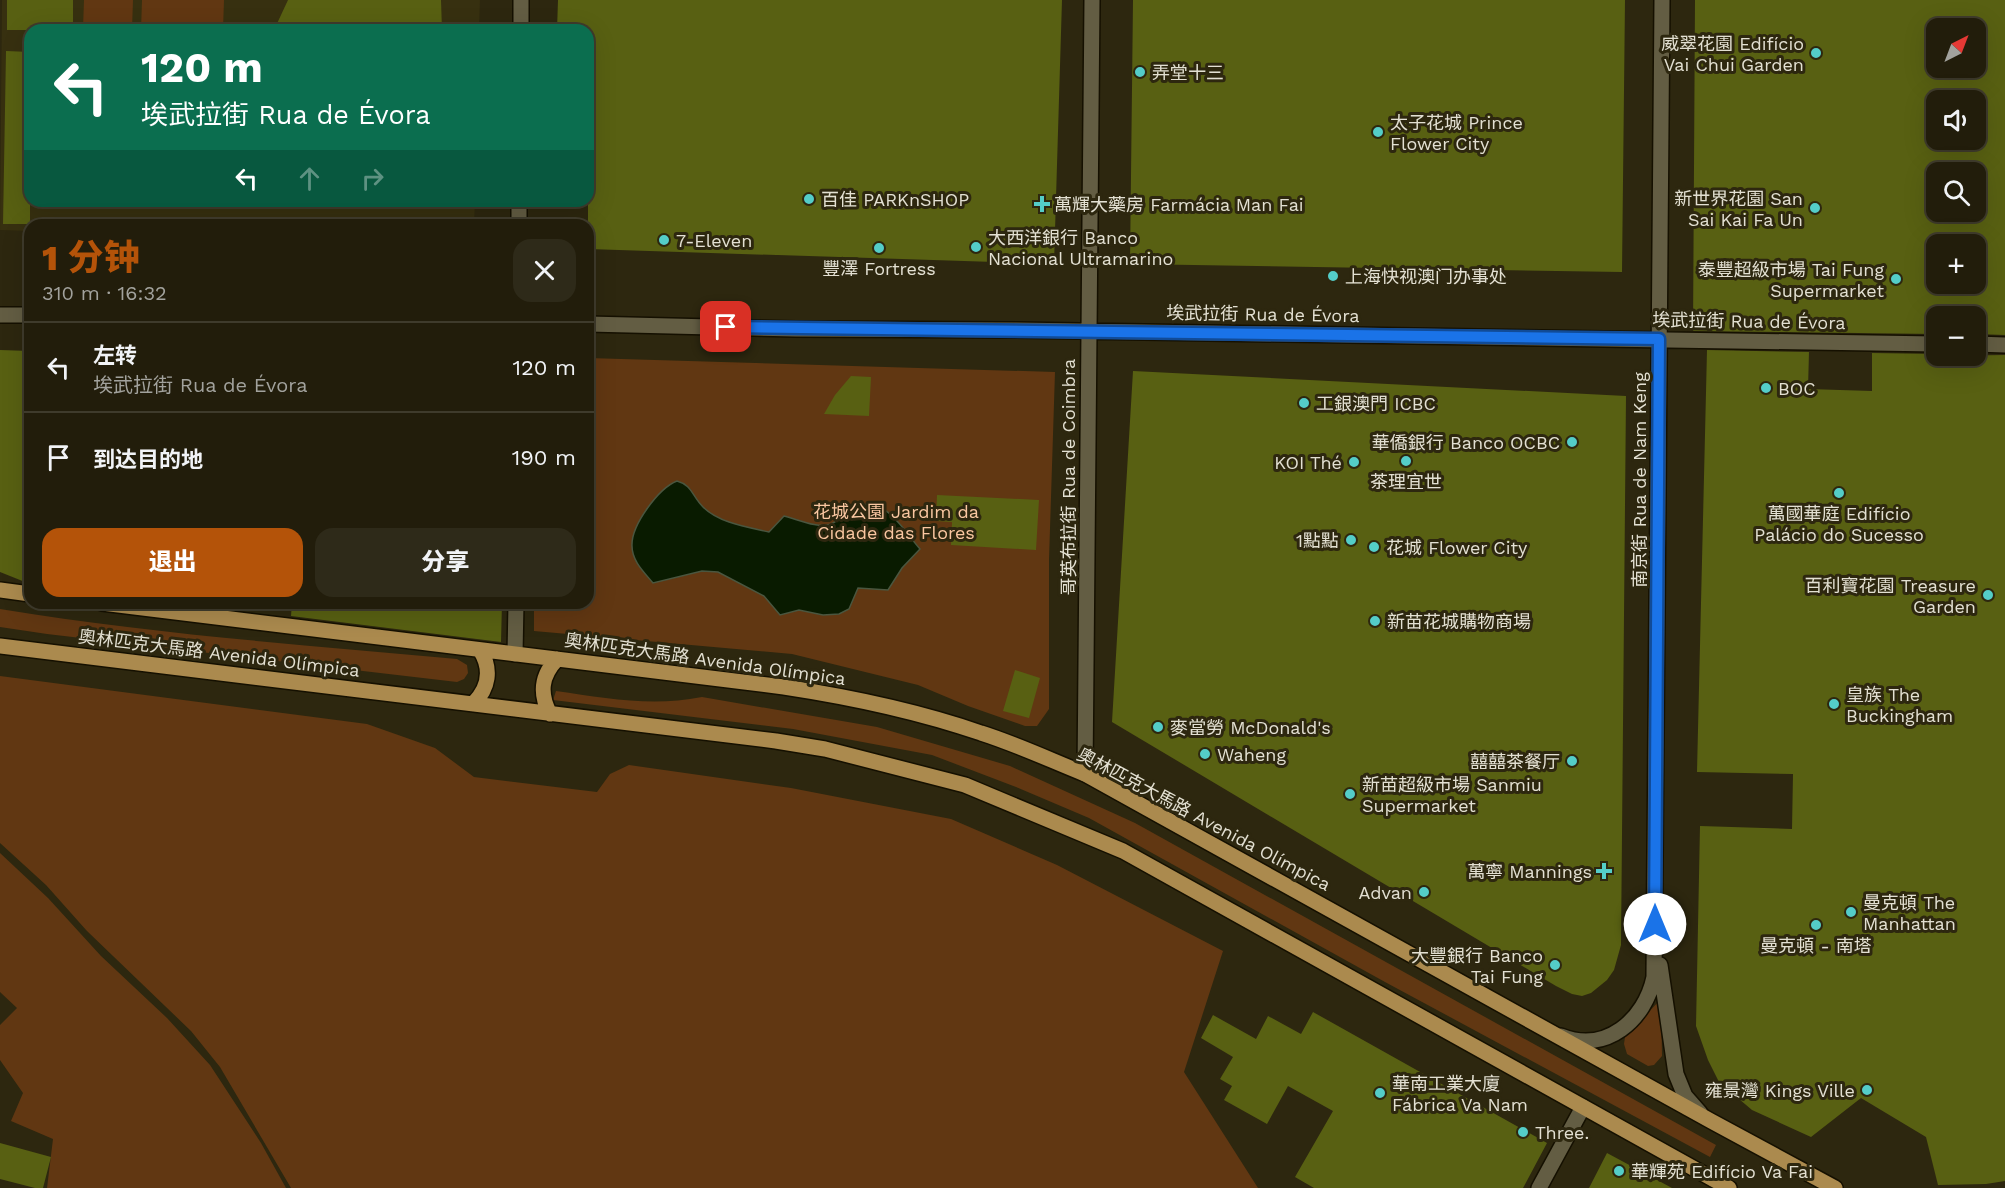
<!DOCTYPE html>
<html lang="zh">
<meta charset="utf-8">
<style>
body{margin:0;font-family:"Work Sans","Noto Sans SC",sans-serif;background:#2e2a19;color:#f1f3f6;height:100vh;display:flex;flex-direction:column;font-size:22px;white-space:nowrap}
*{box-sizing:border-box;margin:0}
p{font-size:20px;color:#a2a29d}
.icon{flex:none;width:33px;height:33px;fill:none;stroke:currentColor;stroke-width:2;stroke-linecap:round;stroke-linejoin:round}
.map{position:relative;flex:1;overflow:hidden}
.drawer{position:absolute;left:24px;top:219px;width:570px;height:390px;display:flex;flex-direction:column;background:#221d0b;border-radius:18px;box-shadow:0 6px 24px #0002,0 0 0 2px #3f3b2c}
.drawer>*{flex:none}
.hud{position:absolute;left:24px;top:24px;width:570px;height:183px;border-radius:18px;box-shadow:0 6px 24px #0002,0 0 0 2px #3f3b2c;background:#0b6e4f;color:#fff;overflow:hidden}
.needle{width:39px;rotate:42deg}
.buttons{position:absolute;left:1926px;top:18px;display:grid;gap:12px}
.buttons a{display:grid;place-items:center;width:60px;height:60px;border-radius:12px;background:#221d0b;box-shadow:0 6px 24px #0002,0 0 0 2px #3f3b2c;font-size:30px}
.pin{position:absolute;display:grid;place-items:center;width:51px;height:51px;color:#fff;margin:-26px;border-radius:12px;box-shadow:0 3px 9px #0006}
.me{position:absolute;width:66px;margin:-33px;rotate:0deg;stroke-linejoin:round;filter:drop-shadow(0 0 4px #0008)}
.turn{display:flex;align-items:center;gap:21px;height:126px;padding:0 18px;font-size:27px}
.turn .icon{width:78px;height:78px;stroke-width:2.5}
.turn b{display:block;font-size:42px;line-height:51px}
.lanes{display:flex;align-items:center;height:57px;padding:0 18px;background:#0003;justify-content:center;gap:30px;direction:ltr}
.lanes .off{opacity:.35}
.round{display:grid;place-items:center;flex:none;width:63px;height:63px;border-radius:18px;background:#2e2a19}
.summary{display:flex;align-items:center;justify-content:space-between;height:102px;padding:0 18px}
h1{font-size:36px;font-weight:800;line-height:45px;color:#b45309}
.action{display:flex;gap:12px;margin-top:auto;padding:12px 18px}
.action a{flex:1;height:69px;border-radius:18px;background:#b45309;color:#fff;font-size:24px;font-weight:800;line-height:69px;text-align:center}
.action a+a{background:#2e2a19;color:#f1f3f6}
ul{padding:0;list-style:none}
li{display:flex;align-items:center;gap:18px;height:90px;padding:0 18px;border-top:2px solid #3f3b2c}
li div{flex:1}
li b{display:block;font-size:22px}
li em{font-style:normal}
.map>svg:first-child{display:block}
.built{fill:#373010}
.green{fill:#613712}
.water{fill:#091b00;stroke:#4a563f;stroke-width:1.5}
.building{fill:#586012;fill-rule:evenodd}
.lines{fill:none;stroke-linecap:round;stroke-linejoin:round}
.minor-casing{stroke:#151000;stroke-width:18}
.major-casing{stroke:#151000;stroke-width:18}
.minor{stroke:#635d43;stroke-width:15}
.major{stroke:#ab8a4e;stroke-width:15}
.route-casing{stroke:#114b97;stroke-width:15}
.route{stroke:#1a73e8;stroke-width:10}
.poi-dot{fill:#54cdc8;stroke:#2d270f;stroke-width:2}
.labels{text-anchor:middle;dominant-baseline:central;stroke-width:6;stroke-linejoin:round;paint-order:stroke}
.poi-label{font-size:18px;fill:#e3e0d2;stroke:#2d270f;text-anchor:start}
.street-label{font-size:18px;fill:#e3e0d2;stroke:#2d270f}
.park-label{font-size:18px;fill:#fac7a1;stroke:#2d270f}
</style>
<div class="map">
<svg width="2005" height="1188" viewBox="0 0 2005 1188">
<rect width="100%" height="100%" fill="#2d270f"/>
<path class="built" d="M2,0H480L479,30H30V201H475L474,225H30V231L0,230Z"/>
<path class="green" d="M84,0H133L132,30L83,28Z
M142,0H224L223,30H141Z
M588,358L1055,372L1049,560V709L1037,726H1025L968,706L918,685L792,654L534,631V603H588Z
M0,609C151,634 305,645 457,659L467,665L468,673L464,679L457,682L47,634L0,627Z
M0,676L367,724L435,748L474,777L597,792L610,774L629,765L791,788L951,819L1057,865L1223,951L1184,1072L1258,1188H291L220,1067L191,1031L87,931L46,885L0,843Z
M556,691C606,698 651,707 702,697L877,727L1010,766L1135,823L1716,1145L1710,1157L1385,982L1089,818L1016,787L932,755L793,729L553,700Z
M0,853L48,898L101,956L167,1018L210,1065L261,1143L286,1188H47L53,1139L11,1121L23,1093L0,1060V1025L17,1008L0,992Z
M1661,999L1662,1056L1654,1065L1648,1066L1627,1054L1624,1044L1625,1037Z"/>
<path class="water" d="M677,481C692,485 692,496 703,507C719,523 747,527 769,532L784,516C797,519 818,529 831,524C839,521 845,511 854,507C885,494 903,530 920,549L902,568L888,590L858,588L849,609L839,614L823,615L799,610L780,615L764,596L718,572L702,571L653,583C644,572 632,561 632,546C631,525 659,488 677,481Z"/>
<path class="building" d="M7,0H73V30H7Z
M288,0H441L442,30H274Z
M558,0H1062L1054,264L588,249V30H557Z
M1133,0H1625L1622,272L1130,264Z
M1695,0H2005V335L1976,334V316H1936V334L1693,331ZM1936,28H1976V68H1936ZM1936,100H1976V140H1936ZM1936,172H1976V212H1936ZM1936,244H1976V284H1936Z
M6,51L30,52V224H3Z
M0,350L30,351V584L0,572Z
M1707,350L1809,352L1808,389L1872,391V353L1936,354V356L2005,355V1181L1986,1184L1938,1185L1926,1137L1861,1098L1811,1137L1752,1110L1719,1082L1708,1060L1696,1026L1700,826L1792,829L1793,774L1697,772Z
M1133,371L1626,396L1621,945L1614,970L1607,980L1591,993L1582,996L1572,994L1556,986L1112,722Z
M851,376L871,377L869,416L824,414L835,395Z
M937,495L1039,500L1036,550L951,545L952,522L936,521Z
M292,603H502L501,642L291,616Z
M1015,670L1040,678L1029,718L1003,711Z
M1313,1012L1547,1143L1523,1188H1314L1295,1177L1333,1111L1288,1086L1267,1124L1224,1100L1232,1086L1220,1079L1233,1057L1201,1038L1213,1015L1256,1039L1268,1016L1301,1034Z
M0,1143L51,1157L43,1188H35L0,1179Z
M1607,1153L1672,1188H1589Z"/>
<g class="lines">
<defs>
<path id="minor" d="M521,30V0
M519,225V201
M0,315H30
M588,324L796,329L1016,330L1936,344
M1976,344L2005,345
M515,654L516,603
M1085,774L1092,0
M1660,965L1676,1074L1685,1096L1700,1113
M1561,1036C1606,1054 1645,1020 1654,977L1662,0
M1539,1188L1583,1107"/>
<path id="major" d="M0,590L30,594
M102,603L784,687C850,697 917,711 981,733C1016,744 1050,760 1085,774L1711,1121L1835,1188
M0,646L776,741L825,749L965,785L1123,851L1729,1188
M473,704C489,688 492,669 480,650
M550,714C539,693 541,676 557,659"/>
</defs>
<use href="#minor" class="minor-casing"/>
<use href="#major" class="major-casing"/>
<use href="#minor" class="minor"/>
<use href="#major" class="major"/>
</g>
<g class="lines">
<defs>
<path id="route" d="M726,327L1659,339L1655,924"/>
</defs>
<use href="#route" class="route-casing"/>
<use href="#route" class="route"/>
</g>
<g class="poi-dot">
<circle cx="1816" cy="53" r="6"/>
<circle cx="1140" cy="72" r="6"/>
<circle cx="1378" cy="132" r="6"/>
<circle cx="809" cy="199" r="6"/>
<path d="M1039 195h6v6h6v6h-6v6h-6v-6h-6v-6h6z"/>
<circle cx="1815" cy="208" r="6"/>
<circle cx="664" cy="240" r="6"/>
<circle cx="976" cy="247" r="6"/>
<circle cx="879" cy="248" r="6"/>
<circle cx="1333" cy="276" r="6"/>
<circle cx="1896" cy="279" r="6"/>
<circle cx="1766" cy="388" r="6"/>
<circle cx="1304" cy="403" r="6"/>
<circle cx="1572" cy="442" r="6"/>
<circle cx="1406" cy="461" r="6"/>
<circle cx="1354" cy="462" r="6"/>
<circle cx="1839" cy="493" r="6"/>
<circle cx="1351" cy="540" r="6"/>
<circle cx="1374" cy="547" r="6"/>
<circle cx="1988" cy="595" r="6"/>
<circle cx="1375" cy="621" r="6"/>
<circle cx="1834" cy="704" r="6"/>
<circle cx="1158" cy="727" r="6"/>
<circle cx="1205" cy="754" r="6"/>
<circle cx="1572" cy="761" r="6"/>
<circle cx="1350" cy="794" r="6"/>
<path d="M1601 862h6v6h6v6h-6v6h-6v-6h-6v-6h6z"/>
<circle cx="1424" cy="892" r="6"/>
<circle cx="1851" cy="912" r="6"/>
<circle cx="1816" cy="925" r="6"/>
<circle cx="1555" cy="965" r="6"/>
<circle cx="1867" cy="1090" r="6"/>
<circle cx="1380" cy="1093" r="6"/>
<circle cx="1523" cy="1132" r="6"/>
<circle cx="1619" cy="1171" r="6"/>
</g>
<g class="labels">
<g class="poi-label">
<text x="1804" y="43" text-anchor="end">威翠花園 Edifício<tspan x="1804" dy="21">Vai Chui Garden</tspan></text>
<text x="1152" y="72">弄堂十三</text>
<text x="1390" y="122">太子花城 Prince<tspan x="1390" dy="21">Flower City</tspan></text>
<text x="1803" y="198" text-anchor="end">新世界花園 San<tspan x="1803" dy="21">Sai Kai Fa Un</tspan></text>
<text x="821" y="199">百佳 PARKnSHOP</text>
<text x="1054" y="204">萬輝大藥房 Farmácia Man Fai</text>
<text x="988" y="237">大西洋銀行 Banco<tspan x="988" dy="21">Nacional Ultramarino</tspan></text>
<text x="676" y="240">7-Eleven</text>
<text x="879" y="268" text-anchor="middle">豐澤 Fortress</text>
<text x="1884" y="269" text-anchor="end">泰豐超級市場 Tai Fung<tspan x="1884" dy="21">Supermarket</tspan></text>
<text x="1345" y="276">上海快视澳门办事处</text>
<text x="1778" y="388">BOC</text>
<text x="1316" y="403">工銀澳門 ICBC</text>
<text x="1560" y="442" text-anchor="end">華僑銀行 Banco OCBC</text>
<text x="1342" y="462" text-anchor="end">KOI Thé</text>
<text x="1406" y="481" text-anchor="middle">茶理宜世</text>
<text x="1839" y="513" text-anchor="middle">萬國華庭 Edifício<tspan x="1839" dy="21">Palácio do Sucesso</tspan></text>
<text x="1339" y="540" text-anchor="end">1點點</text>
<text x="1386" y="547">花城 Flower City</text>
<text x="1976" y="585" text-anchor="end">百利寶花園 Treasure<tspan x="1976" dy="21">Garden</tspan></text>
<text x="1387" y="621">新苗花城購物商場</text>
<text x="1846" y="694">皇族 The<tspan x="1846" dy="21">Buckingham</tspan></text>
<text x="1170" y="727">麥當勞 McDonald's</text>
<text x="1217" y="754">Waheng</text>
<text x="1560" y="761" text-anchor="end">囍囍茶餐厅</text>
<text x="1362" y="784">新苗超級市場 Sanmiu<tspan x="1362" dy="21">Supermarket</tspan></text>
<text x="1592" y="871" text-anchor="end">萬寧 Mannings</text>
<text x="1412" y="892" text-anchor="end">Advan</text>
<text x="1863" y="902">曼克頓 The<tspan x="1863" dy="21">Manhattan</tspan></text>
<text x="1816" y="945" text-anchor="middle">曼克頓 - 南塔</text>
<text x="1543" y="955" text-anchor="end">大豐銀行 Banco<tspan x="1543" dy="21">Tai Fung</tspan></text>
<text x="1392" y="1083">華南工業大廈<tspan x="1392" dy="21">Fábrica Va Nam</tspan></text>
<text x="1855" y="1090" text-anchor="end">雍景灣 Kings Ville</text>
<text x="1535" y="1132">Three.</text>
<text x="1631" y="1171">華輝苑 Edifício Va Fai</text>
</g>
<g class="street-label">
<text transform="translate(1263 314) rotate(1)">埃武拉街 Rua de Évora</text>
<text transform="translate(1749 321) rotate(1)">埃武拉街 Rua de Évora</text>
<text transform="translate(1068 477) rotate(-90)">哥英布拉街 Rua de Coimbra</text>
<text transform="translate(1639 480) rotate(-90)">南京街 Rua de Nam Keng</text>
<text transform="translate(219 653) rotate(7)">奧林匹克大馬路 Avenida Olímpica</text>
<text transform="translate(705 659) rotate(8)">奧林匹克大馬路 Avenida Olímpica</text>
<text transform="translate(1204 819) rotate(28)">奧林匹克大馬路 Avenida Olímpica</text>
</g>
<g class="park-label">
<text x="896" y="511">花城公園 Jardim da<tspan x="896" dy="21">Cidade das Flores</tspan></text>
</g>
</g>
</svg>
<div class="buttons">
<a><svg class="needle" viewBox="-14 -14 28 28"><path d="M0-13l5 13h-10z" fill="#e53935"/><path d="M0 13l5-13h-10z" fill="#a2a29d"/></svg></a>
<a><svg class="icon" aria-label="sound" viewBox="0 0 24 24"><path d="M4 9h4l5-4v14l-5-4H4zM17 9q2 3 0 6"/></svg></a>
<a><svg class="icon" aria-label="search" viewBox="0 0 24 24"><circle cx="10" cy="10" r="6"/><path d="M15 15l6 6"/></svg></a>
<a>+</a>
<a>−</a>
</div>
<div class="pin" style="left:726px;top:327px;background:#d93025"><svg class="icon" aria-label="arrive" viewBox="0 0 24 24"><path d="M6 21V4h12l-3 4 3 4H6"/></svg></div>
<svg class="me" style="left:1655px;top:924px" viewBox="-20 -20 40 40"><circle r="19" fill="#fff"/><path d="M0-13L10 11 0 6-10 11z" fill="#1a73e8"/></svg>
<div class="hud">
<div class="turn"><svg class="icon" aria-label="left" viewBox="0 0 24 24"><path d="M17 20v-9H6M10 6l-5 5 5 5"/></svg><div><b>120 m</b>埃武拉街 Rua de Évora</div></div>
<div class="lanes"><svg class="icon" aria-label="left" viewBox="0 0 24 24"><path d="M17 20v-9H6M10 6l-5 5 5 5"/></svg><svg class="icon off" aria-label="ahead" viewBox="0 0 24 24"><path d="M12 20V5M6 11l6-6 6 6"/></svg><svg class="icon off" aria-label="right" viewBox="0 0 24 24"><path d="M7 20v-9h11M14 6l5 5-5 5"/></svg></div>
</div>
<section class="drawer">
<div class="summary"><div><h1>1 分钟</h1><p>310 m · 16:32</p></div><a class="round"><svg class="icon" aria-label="close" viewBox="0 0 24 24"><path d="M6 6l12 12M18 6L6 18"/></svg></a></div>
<ul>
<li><svg class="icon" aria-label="left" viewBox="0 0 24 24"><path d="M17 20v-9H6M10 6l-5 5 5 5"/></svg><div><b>左转</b><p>埃武拉街 Rua de Évora</p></div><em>120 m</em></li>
<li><svg class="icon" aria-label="arrive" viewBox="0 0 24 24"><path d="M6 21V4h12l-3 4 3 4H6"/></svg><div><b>到达目的地</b></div><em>190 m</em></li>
</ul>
<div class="action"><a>退出</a><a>分享</a></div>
</section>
</div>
